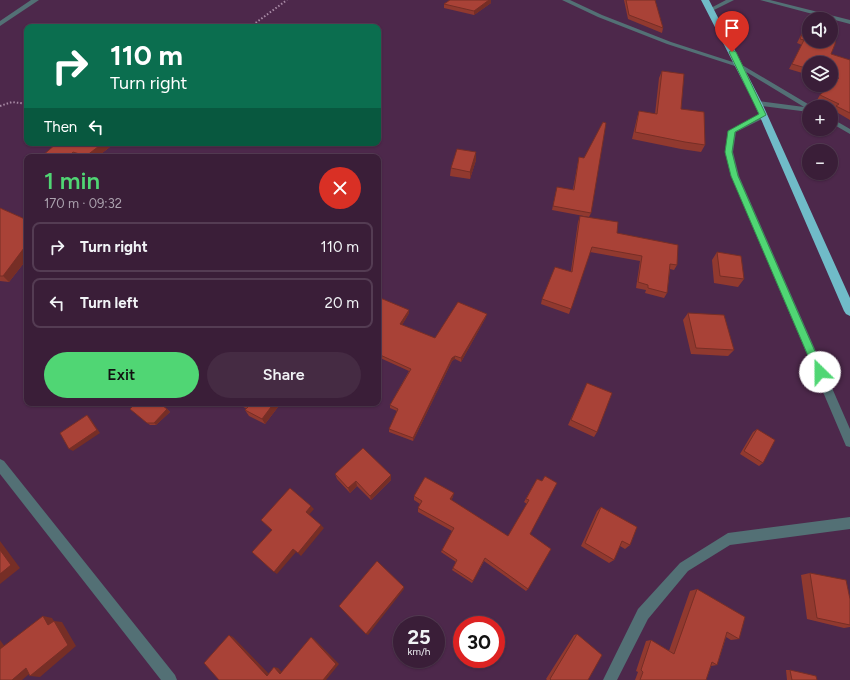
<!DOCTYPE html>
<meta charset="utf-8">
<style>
body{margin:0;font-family:Figtree,sans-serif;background:#452b43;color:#f1f3f6;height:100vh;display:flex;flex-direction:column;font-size:15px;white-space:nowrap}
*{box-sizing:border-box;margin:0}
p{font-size:13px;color:#aba2ae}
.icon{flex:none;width:22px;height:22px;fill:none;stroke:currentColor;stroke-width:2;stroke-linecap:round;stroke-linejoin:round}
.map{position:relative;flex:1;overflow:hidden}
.drawer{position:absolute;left:24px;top:154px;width:357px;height:252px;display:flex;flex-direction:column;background:#3a1e38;border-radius:8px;box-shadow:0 1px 3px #0004,0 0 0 1px #543c53}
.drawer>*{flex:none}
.guide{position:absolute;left:24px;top:24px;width:357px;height:122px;border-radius:8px;box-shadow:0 1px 3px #0004,0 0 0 1px #543c53;background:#0b6e4f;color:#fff;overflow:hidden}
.fabs{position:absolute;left:802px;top:12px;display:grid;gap:8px}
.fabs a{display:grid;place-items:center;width:36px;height:36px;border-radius:50%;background:#3a1e38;box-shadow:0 1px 3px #0004,0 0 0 1px #543c53;font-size:20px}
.speed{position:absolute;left:393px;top:616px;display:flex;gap:8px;font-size:20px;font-weight:700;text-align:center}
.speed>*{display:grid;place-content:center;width:52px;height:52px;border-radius:50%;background:#3a1e38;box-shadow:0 1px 3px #0004,0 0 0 1px #543c53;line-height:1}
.speed small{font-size:10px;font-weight:400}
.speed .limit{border:6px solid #d22;background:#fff;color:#111}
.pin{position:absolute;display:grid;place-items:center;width:34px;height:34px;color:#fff;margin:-41px -17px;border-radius:50% 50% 50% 0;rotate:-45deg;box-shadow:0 0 4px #0007}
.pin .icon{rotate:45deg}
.me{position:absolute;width:44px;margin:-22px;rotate:337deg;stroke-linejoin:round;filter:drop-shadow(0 0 3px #0008)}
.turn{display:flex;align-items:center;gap:14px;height:84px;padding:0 20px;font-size:18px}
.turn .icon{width:52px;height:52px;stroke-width:2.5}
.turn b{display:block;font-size:28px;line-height:34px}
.then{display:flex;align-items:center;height:38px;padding:0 20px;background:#0003;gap:8px;font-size:15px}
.round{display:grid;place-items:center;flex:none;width:42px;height:42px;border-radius:21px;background:#452b43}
.summary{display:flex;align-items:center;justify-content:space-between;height:68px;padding:0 20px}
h1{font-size:24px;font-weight:600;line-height:30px;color:#50d674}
.cta{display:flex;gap:8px;margin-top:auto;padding:8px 20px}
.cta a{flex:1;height:46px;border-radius:24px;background:#50d674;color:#111;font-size:16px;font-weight:600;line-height:46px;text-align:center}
.cta a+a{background:#452b43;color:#f1f3f6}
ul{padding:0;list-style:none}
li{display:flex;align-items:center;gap:12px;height:50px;margin:0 8px 6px;padding:0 12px;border:2px solid #543c53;border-radius:8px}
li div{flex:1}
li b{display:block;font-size:15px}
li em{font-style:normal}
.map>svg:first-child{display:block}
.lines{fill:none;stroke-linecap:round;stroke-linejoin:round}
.path{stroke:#a789a4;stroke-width:2;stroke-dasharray:1.5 2;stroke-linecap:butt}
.minor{fill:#537075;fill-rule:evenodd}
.highway{fill:#70bbc8;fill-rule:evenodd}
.wall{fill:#91392f}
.shaded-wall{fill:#762e26}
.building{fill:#a94237;stroke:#762e26}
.route{fill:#50d674;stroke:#348b4b}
</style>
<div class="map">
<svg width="850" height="680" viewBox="0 0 850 680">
<rect width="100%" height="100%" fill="#4d284b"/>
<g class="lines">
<path class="path" d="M250,27L287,0
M0,106L12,102L27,104"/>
<path class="minor" d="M31,0H39L0,26V21Z
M562,0H570L602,15L671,42L742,65L813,107H809V112L755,105V101H758L804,107L738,67L667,44L598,17Z
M726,0H734L712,11L707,10Z
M760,0H770L850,20V24Z
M763,113L767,115L766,117L736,132L733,152L739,176L850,429V447L846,446L731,176L725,152L728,131Z
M831,118L850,129V134L831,123Z
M0,459L4,461L175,675L177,680H161L0,474Z
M850,517V529L730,545L688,571L648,619L617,680H603L638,609L680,563L728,533Z"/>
<path class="highway" d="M701,0H709L762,103L850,298V316L846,314L844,311L754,103Z"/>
</g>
<path class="wall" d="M450,0H491V3L474,15L444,8V4Z
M624,0H655L663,28L662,33L628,19Z
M808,21L831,54L850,60V120L833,110L835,108L817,100L820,95L834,83L831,82V63H809V75L789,69L802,45L797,43Z
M662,71L681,109L705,145L701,152L681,149L632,139L637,118L639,111L655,114L659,78Z
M57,143H115L97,157H41Z
M579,157L591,213L589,217L552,210L556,191L573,189Z
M476,160L470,179L450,176L451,168Z
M0,208L27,220V259L9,282L0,281Z
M580,216L617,233L677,265L674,270L670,269L667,293L664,298L645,293L646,290L636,288L640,261L590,252L569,314L541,304L542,299L571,271L578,222Z
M717,252L744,279L738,287L714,283L712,260Z
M378,297L409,313L402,325L435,338L486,317L461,362L455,359L452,361L413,441L389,432V429L397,411L390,408V405L409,371L378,357Z
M688,313L734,350L728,356L691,354L683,320Z
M587,383L597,432L594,437L568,425Z
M236,403H281L265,424L249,416L245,410L247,409Z
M130,409H167L170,412L156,425H150Z
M757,429L763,463L759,466L740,454L753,432Z
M335,474L391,475V480L371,500L357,486L350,493L337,479Z
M537,479L530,534L528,589L526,591L484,561L472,583L452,570L456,562L441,552L442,550L452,531L418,512V508L420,504L414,500V496L453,497L451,500L508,536L527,504L524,502Z
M601,507L630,545L625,549L620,546L614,560L609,563L581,546L597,511Z
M810,573L850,599V627L844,628L807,619L801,575Z
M697,589L739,639L731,640L726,637L717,665L711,666L706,680H635L638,672L636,671L646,641L651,640L669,651L690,591Z
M577,634L588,680H547L546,679L574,635Z
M786,670H790L817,680H787Z"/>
<path class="shaded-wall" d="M489,0H491V3L474,15V11Z
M103,143H115L97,157H86V156Z
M73,152L76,157H68Z
M476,152V160L470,179V172Z
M27,244V259L9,282L3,276Z
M409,310V313L401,327L400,324Z
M487,314L486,317L461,362V358Z
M455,356V359L452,361L413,441V438L452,358Z
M274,403H281L265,424L262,419Z
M167,409L170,412L156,425L154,423Z
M87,415L90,418L100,433L73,451L69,449Z
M391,475V480L371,500L370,496Z
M356,481L357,486L350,493L348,488Z
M454,493L453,497L450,503V499Z
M311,506L314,509L308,516L306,512Z
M321,525L324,528L301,556L298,553Z
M0,541L20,568L0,584Z
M293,549L296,552L277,574L274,572Z
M404,587V589L368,635L366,634Z
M43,616L52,618L57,626L48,625Z
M54,621L62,622L76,646L40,677L30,676Z
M229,635L233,637L271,676H267Z
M311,637L313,638L339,664L326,680H323Z
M0,640L8,651L0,650Z
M274,667L278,668L284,674H280Z
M26,668L35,669L22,680H12Z"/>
<path class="building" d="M450,0H489L474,11L444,4Z
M626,0H655L663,28L629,15Z
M808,21L809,22V41H831V26L837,27L835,44L831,54L850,60V113L836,106L839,104L820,95L839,78L831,76V63H809V69L792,64L804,40L800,39Z
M662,71L684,74L681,109L704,112L705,145L685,142L635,132L639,111L657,114Z
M603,122L606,123L591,213L553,206L557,187L574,190L579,157L584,158Z
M57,143H103L86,156L73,152L68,157H41Z
M457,149L476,152L470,172L451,168Z
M157,155L159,157H154Z
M27,171V174H24Z
M0,208L27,220V244L3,276H0Z
M580,216L618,222L617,233L678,245L677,265L670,264L667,293L648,288V285L638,282L642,256L592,247L571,309L542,299L555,267L572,272Z
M717,252L741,256L744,279L720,276Z
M378,297L409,310L400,324L435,338L458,302L487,314L461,358L455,356L452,358L413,438L389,429L398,409L390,405L411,369L378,354Z
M688,313L724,315L734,350L696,348Z
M587,383L612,393L597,432L571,420Z
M136,403H159L167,409L154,423H147L130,409Z
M243,403H274L262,419L245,410L249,406Z
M87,415L97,430L69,449L60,433Z
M757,429L775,440L763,463L744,451Z
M363,448L391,475L370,496L356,481L348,488L335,474Z
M545,476L557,483L530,534L551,549L528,589L485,558L473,581L453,568L457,560L442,550L454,528L418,508L422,501L414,496L425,477L454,493L450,499L508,536L529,500L526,499L537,479L542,481Z
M290,488L311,506L306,512L321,525L298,553L293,549L274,572L252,552L272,530L261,520Z
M601,507L637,527L630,545L622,541L614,560L585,543Z
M0,550L11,565L0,574Z
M377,561L404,587L366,634L339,606Z
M810,573L846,580L850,599V625L817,618Z
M697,589L745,617L739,639L727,632L717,665L712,662L706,680H640L643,672L641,670L651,640L674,654Z
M43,616L48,625L54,621L68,645L30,676L26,668L12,680H0V649Z
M577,634L602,655L588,680H551L550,679Z
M229,635L267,676L274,667L280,674L311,637L336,664L323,680H219L204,663Z
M790,670L816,676L817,680H792Z"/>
<path class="route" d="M732,50L736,52L766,115L735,132L732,152L738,176L824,372L823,375L820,376L816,375L815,372L731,176L725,152L728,131L759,114L729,52Z"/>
</svg>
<div class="fabs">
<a><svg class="icon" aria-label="sound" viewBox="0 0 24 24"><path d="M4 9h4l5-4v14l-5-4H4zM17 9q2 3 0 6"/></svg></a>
<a><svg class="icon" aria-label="layers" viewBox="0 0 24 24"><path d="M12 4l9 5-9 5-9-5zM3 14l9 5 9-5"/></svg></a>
<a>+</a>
<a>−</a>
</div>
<div class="speed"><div>25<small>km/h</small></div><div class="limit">30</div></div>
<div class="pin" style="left:732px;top:52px;background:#d93025"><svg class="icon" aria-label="arrive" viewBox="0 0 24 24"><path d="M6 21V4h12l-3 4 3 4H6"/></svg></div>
<svg class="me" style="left:820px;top:372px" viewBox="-20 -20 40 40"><circle r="19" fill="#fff"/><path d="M0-13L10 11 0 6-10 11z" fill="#50d674"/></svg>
<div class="guide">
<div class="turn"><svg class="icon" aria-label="right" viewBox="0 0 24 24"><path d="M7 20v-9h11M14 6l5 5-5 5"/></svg><div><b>110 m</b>Turn right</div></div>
<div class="then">Then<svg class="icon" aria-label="left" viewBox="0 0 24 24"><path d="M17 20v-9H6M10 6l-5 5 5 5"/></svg></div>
</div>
<section class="drawer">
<div class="summary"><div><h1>1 min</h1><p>170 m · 09:32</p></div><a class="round" style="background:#d93025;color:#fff"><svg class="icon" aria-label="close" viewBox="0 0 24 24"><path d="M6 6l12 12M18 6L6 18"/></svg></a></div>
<ul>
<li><svg class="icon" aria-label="right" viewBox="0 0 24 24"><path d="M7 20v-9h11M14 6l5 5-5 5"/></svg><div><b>Turn right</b></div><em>110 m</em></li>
<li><svg class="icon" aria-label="left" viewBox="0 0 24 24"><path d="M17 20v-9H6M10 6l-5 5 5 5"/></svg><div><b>Turn left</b></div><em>20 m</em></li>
</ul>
<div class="cta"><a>Exit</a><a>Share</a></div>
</section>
</div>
